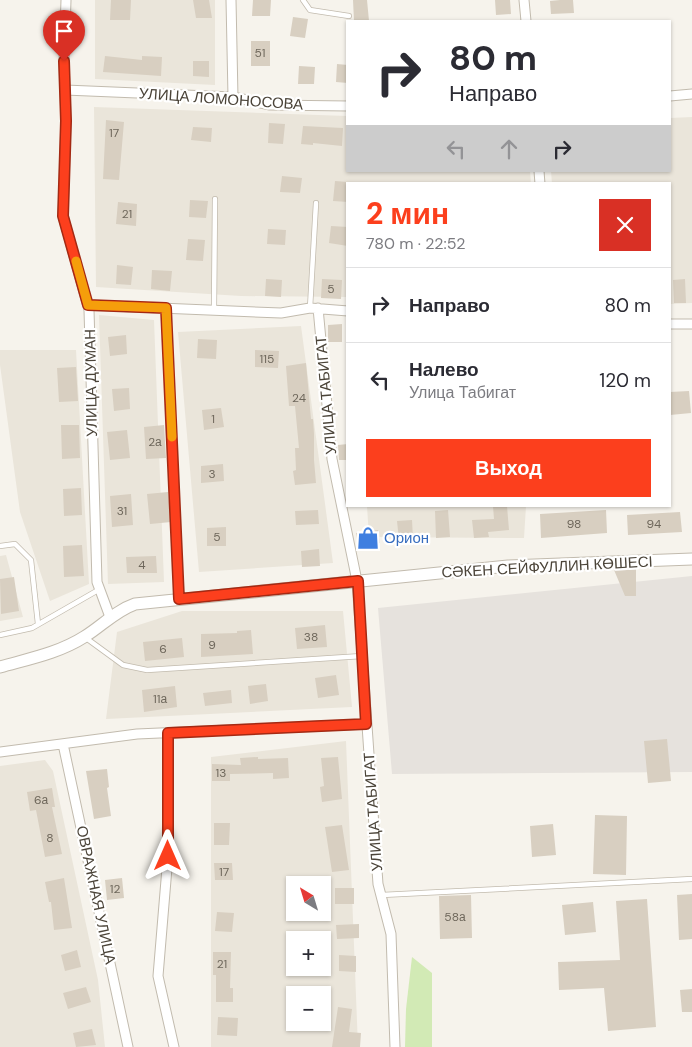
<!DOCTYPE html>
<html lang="ru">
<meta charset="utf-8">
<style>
body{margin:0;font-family:"DM Sans",sans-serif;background:#f2f2f3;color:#2b2b33;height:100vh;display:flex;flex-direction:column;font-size:19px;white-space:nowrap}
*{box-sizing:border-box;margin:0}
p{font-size:16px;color:#7c7c81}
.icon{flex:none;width:28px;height:28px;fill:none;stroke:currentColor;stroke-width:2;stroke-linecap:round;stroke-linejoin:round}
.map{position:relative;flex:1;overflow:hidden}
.details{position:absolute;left:346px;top:182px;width:325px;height:325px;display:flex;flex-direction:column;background:#fff;border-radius:0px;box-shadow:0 1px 4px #0004}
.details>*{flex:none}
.banner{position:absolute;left:346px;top:20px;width:325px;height:152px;border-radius:0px;box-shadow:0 1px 4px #0004;background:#fff;color:#2b2b33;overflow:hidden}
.needle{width:32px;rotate:322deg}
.buttons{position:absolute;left:286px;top:876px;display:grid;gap:10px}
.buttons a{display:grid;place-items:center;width:45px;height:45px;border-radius:0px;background:#fff;box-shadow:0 1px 4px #0004;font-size:25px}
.pin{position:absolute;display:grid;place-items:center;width:42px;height:42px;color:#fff;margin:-51px -21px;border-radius:50% 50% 50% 0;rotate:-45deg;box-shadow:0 0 5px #0007}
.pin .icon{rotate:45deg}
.me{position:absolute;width:55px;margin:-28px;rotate:0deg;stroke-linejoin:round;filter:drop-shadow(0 0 4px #0008)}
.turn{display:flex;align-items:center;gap:18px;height:105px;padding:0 20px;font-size:22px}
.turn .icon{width:65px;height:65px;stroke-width:2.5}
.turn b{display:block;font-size:35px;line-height:42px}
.lanes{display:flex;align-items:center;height:48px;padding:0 20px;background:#0003;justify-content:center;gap:25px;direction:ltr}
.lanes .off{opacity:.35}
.round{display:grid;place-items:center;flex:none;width:52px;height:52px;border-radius:0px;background:#f2f2f3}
.summary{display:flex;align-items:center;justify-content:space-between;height:85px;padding:0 20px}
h1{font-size:30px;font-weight:800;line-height:38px;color:#fc3f1d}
.cta{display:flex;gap:10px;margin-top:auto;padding:10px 20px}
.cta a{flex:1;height:58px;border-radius:0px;background:#fc3f1d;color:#fff;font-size:20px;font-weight:800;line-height:58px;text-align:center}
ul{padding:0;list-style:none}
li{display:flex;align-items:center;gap:15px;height:75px;padding:0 20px;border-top:1px solid #e1e1e2}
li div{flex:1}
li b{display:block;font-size:19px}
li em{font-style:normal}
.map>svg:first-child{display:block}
.residential{fill:#eae5da;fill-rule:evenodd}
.industrial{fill:#e6e2dd}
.green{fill:#d2eab5}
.building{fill:#d8cfc1}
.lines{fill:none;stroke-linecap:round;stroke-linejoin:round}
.service-casing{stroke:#c2bbae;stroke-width:6}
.minor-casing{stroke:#c2bbae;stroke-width:11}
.tertiary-casing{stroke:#c2bbae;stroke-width:13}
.service{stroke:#fff;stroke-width:4.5}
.minor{stroke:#fff;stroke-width:9}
.tertiary{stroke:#fff;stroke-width:11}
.route-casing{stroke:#a42913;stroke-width:12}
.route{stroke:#fc3f1d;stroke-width:9}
.slow{stroke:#f59e0b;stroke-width:9}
.labels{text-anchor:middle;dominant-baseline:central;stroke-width:4.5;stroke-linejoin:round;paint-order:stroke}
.number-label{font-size:12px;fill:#6e675b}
.street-label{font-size:15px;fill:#4b4439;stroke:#fff}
.shop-label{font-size:15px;fill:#366cbe;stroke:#fff;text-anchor:start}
</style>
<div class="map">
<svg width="692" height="1047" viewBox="0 0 692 1047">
<rect width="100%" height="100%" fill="#f6f3ec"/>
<path class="residential" d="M95,0H215V85L95,79Z
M94,107L347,116L348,171H530L531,184H348L347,297L241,296L96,287Z
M692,117V303L670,304V184H552L551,171H670V118Z
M99,315L154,320L164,582L108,584Z
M301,326L333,563L199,572L178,332Z
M0,350H76L89,584L50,601L20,512L0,365Z
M367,506H526L524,538L369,537Z
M6,555L23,617L0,621V556Z
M182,611H343L352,707L106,719L117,632Z
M346,741L358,1047H211V757ZM295,885H322V912H295ZM295,940H322V968H295ZM295,995H322V1022H295Z
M45,760L53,771L98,980L105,1047H0V766Z"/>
<path class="industrial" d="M692,576V772L392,774L378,608Z"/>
<path class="green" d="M412,957L432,973V1047H405L406,1009Z"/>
<path class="building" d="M111,0H131L130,20H110Z
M193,0H209L212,18H196Z
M253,0H271L270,16H252Z
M353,0H367L369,21H354Z
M495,0H510L511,14L496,15Z
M560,0H573L574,13L551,14L550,1Z
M293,17L308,19L305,38L290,36Z
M251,41H270V66H251Z
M105,56L142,60V56L162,57L161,76L103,72Z
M193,61H209V77L193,76Z
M337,64L348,65V83L336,82Z
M299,66L315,67L314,84H298Z
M106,120L124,122L119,180L103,179Z
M269,123L285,124L283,144L268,143Z
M303,126L343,128L342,146L313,143V145L301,144Z
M193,127L212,128L211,142L191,140Z
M282,176L302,178L300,193L280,192Z
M335,181L348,182V202L333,201Z
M190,200L208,201L206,218L189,217Z
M118,202L137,204L136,226L116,224Z
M331,226L348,227V246L329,243Z
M268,229L286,230L285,245L267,244Z
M188,239L205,240L203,261L186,260Z
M117,265L133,267L131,285L116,284Z
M152,270L172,271L170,291L151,289Z
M266,279L282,280L281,297L265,296Z
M322,279L342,280L341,299L321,298Z
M685,279L686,303H674L673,280Z
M342,324V342H328V325Z
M126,335L127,354L110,356L108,337Z
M198,339L217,340L216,359L197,358Z
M255,350L279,351L278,368L255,367Z
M306,363L311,419H313L314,434V460L316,483L295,485L293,471L296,470L295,448H299L295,406H289L286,366Z
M76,367L78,401L59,402L57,368Z
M129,388L130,409L114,411L112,389Z
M689,391L691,413L670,415V392Z
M221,408L224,427L204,430L202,410Z
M61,425H79L80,458L62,459Z
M164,425L166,458L146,459L144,427Z
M127,430L130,458L110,460L107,432Z
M348,444V460H339L338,445Z
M223,464L224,481L201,483V466Z
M81,488L82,515L64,516L63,489Z
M168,492L171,522L150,524L147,494Z
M131,494L133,525L112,527L110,496Z
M493,506H507L509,530L488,532L489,537L474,538L472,520L494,519Z
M318,510L319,524L296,525L295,511Z
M448,510L450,537L436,538L435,511Z
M606,510L607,533L541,538L540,514Z
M680,512L682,532L628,535L627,515Z
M412,520L413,539L399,540L397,521Z
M226,527V546H207V528Z
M378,530L380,543L358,545L356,533Z
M82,545L84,576L64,577L63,546Z
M319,549L320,566L302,567L301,551Z
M156,556L157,573H127L126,557Z
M636,569V596H625L614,570Z
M14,577L19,611L1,614L0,579Z
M325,625L327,647L297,649L295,628Z
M251,630L253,654L201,657V634L237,633V631Z
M182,638L184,657L145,661L143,642Z
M336,675L339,695L318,698L315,678Z
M266,684L268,701L250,704L248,686Z
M175,686L177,707L144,712L142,690Z
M231,690L232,703L205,706L203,693Z
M667,739L671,781L648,783L644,741Z
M258,757V759L288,758L289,778L273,779V773L230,774V781H212V764L241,765L240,758Z
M338,757L342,799L322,802L320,787L324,786L321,758Z
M107,769L109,787L107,788L111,816L94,819L86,771Z
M52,788L55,807H52L62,854L45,857L36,810L30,811L27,792Z
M595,815L627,816L626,875L593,874Z
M214,823H230L229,845H214Z
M553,824L556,855L532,857L530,826Z
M342,825L349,870L332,872L325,827Z
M214,863H232L233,880H215Z
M64,878L72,928L54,930L51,902H49L45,882Z
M122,878L124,898L107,900L105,880Z
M335,888H354V904H335Z
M692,894V939L679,940L677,895Z
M471,895L472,938L440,939L439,896Z
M647,899L656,1027L608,1031L604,988L559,990L558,962L620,960L616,901Z
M593,902L596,932L565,935L562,905Z
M217,912L234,913L232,932L215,931Z
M359,924V938L337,939L336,925Z
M77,950L81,967L65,971L61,955Z
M213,952H231L230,988H233V1002H216V975H213Z
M339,955L356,956V972L339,971Z
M86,987L91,1002L68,1009L63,993Z
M692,989V1012H682L680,990Z
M338,1007L352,1009L349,1032L361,1033L360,1047H332Z
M218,1017L238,1018L237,1036L217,1035Z
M92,1029L96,1045L76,1047L73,1033Z"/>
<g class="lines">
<defs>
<path id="service" d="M303,0L310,10L349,16
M310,308L316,203
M165,309L179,598
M214,310L215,199
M0,546L15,544L31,560L38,624
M0,635L32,628L100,589
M86,638L123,665L147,670L362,656
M382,895L692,879"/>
<path id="minor" d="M66,0L64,61L66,121L63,216L89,310L97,582L110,617
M231,0L233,97
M524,0L526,21
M65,90L233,97L270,105L348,106
M670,96L692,94
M539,171L540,184
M88,305L281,313L310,308L348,311
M318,308L332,459L357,581L378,884L391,934L395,1047
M670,324H692
M168,733V856L158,976L174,1047
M63,744L128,1047
M0,752L137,734L366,724"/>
<path id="tertiary" d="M0,667C28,659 59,653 84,637C102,626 115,611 135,604L508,566L692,559"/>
</defs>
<use href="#service" class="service-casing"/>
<use href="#minor" class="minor-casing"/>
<use href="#tertiary" class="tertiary-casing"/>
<use href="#service" class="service"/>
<use href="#minor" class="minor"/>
<use href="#tertiary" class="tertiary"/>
</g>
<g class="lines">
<defs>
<path id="route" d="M64,61L66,121L63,216L88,305L166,308L179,599L358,581L366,724L168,733V856"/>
</defs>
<use href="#route" class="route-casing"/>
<use href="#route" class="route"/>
<path class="slow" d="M76,261L88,305L166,308L172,437"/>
</g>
<defs>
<symbol id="shop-bare" viewBox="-9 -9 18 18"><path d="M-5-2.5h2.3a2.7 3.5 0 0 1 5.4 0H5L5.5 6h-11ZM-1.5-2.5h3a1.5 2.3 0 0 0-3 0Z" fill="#3f7fe0" stroke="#fff" stroke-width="2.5" paint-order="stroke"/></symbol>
</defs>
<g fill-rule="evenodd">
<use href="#shop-bare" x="352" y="522" width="32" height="32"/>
</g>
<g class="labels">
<g class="number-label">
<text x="260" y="53">51</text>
<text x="114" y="133">17</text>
<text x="127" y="214">21</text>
<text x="331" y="289">5</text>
<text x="267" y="359">115</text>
<text x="299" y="398">24</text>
<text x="213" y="419">1</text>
<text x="155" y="442">2а</text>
<text x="212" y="474">3</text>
<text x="122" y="511">31</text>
<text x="574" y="524">98</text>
<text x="654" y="524">94</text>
<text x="217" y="537">5</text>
<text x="142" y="565">4</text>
<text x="311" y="637">38</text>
<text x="212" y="645">9</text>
<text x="163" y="649">6</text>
<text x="160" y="699">11а</text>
<text x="221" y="773">13</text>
<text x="41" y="800">6а</text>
<text x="50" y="838">8</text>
<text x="224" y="872">17</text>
<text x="115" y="889">12</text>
<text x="455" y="917">58а</text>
<text x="222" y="964">21</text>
</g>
<g class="street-label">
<text transform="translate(221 99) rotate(4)">УЛИЦА ЛОМОНОСОВА</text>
<text transform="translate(91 383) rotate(-91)">УЛИЦА ДУМАН</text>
<text transform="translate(326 395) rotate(-95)">УЛИЦА ТАБИГАТ</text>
<text transform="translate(547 567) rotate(-3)">СӘКЕН СЕЙФУЛЛИН КӨШЕСІ</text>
<text transform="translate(373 812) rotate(-94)">УЛИЦА ТАБИГАТ</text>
<text transform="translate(96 895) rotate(78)">ОВРАЖНАЯ УЛИЦА</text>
</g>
<g class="shop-label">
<text x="384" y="538">Орион</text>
</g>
</g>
</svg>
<div class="buttons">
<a><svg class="needle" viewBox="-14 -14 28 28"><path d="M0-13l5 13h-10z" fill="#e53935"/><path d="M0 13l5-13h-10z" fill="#7c7c81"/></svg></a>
<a>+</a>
<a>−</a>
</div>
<div class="pin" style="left:64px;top:61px;background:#d93025"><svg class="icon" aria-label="arrive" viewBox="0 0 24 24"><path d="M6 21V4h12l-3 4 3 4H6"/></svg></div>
<svg class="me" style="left:168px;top:856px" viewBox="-20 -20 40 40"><path d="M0-17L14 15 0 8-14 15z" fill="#fc3f1d" stroke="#fff" stroke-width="4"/></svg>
<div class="banner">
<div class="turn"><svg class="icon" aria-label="right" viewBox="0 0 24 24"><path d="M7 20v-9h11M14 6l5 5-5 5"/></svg><div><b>80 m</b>Направо</div></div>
<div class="lanes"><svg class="icon off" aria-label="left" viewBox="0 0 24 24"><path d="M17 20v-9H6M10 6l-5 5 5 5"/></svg><svg class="icon off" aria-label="ahead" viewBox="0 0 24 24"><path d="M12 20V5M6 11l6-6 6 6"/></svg><svg class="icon" aria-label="right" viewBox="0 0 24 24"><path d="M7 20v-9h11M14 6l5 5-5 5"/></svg></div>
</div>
<section class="details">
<div class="summary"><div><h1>2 мин</h1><p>780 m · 22:52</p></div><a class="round" style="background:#d93025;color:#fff"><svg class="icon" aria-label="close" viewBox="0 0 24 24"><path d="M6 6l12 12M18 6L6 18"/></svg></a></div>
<ul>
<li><svg class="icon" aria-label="right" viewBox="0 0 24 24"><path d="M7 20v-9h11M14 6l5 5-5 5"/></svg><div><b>Направо</b></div><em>80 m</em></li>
<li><svg class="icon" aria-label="left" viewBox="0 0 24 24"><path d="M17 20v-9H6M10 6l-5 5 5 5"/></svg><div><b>Налево</b><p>Улица Табигат</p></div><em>120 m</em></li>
</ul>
<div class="cta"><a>Выход</a></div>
</section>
</div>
